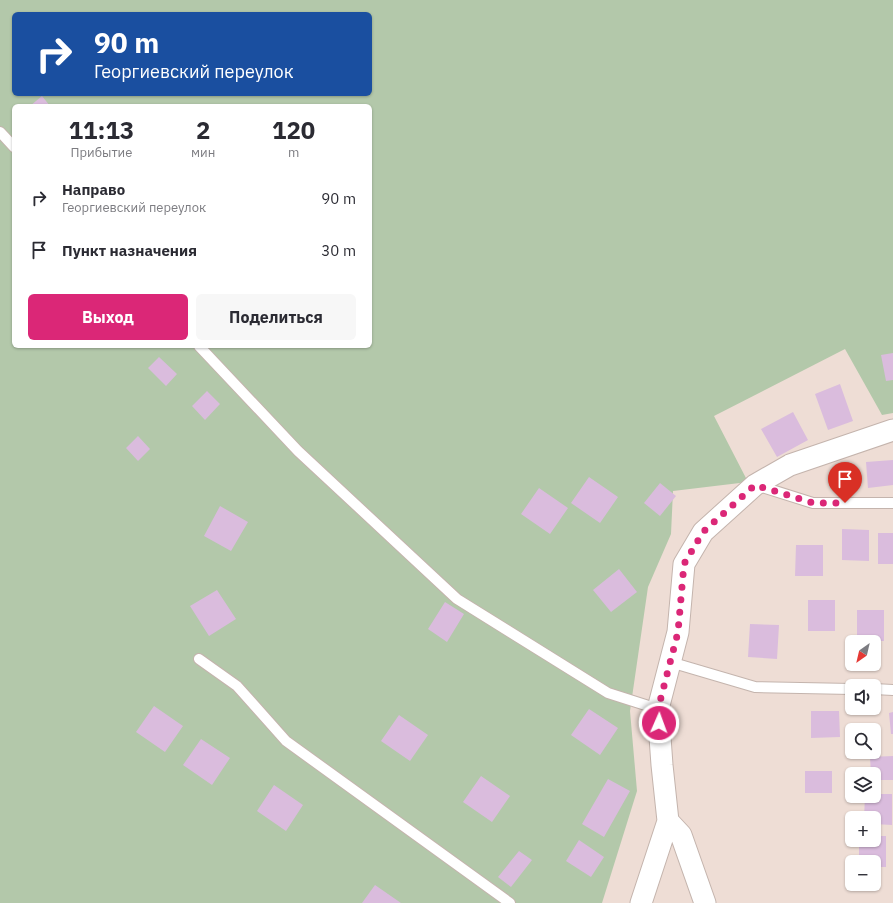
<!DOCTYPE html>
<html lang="ru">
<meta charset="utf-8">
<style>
body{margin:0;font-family:"IBM Plex Sans",sans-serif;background:#f7f7f7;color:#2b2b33;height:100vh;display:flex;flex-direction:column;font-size:15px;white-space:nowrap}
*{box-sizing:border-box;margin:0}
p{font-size:13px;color:#7c7c81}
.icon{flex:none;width:22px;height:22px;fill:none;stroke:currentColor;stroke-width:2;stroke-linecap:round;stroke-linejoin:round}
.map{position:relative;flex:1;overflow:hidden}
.details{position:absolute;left:12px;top:104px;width:360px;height:244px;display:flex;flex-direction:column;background:#fff;border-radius:6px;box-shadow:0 1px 3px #0004}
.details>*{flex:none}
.top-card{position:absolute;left:12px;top:12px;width:360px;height:84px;border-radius:6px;box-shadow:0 1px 3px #0004;background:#1a4fa0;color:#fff;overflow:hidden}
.needle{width:26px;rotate:214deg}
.tools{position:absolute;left:845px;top:635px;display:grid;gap:8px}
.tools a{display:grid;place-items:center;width:36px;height:36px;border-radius:6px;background:#fff;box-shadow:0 1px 3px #0004;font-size:20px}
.pin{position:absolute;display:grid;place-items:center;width:34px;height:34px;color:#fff;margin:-41px -17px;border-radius:50% 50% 50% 0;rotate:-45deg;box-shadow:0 0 4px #0007}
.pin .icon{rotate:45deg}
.me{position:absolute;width:44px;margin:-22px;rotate:2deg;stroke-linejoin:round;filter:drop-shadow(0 0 3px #0008)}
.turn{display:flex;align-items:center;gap:14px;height:84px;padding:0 16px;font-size:18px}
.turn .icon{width:52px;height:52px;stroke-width:2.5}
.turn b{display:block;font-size:28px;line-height:34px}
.eta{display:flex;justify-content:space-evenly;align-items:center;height:68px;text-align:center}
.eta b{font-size:24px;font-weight:800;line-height:28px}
.action{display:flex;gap:8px;margin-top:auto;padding:8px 16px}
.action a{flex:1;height:46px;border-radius:6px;background:#db2777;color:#fff;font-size:16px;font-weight:800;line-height:46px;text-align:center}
.action a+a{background:#f7f7f7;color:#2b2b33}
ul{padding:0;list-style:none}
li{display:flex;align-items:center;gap:12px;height:52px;padding:0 16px}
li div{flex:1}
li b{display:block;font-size:15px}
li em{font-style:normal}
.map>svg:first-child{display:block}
.green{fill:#b3c8aa;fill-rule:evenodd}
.building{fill:#dabcdd}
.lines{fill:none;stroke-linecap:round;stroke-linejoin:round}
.service-casing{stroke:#c4b4ad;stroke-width:12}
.minor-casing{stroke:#c4b4ad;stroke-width:23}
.service{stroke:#fff;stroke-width:10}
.minor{stroke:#fff;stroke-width:21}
.route{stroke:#db2777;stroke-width:7;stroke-dasharray:0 12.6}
</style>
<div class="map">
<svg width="893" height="903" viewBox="0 0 893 903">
<rect width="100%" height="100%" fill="#eeddd5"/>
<path class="green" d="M0,0H893V413L882,415L845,349L714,416L748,482L673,491L671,534L648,587L630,711L637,791L602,903H0ZM14,14H370V94H14ZM14,106H370V346H14Z"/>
<path class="building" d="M42,96L50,106H30Z
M893,353V380L886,381L881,355Z
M159,357L177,374L166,386L148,368Z
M840,384L853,421L828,430L815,394Z
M207,391L220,404L205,420L192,406Z
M793,412L808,440L777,457L761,429Z
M138,436L150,449L138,461L126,448Z
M893,460V485L868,488L866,462Z
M589,477L618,497L600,523L571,503Z
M660,483L676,496L660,516L644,503Z
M539,488L568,508L550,534L521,514Z
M220,506L248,522L231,551L204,536Z
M842,529L869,530V561L842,560Z
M878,533H893V564H878Z
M796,545H823V576H795Z
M619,569L637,592L611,612L593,590Z
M217,590L236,619L209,636L190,606Z
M808,600H835V631H808Z
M445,602L464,614L447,642L428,629Z
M857,610H884V641H857Z
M750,624L779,625L777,659L748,657Z
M154,706L183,726L165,752L136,732Z
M589,709L618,728L600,755L571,735Z
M811,711H839L840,737L811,738Z
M893,712V734H891L889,713Z
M399,715L428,735L410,761L381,741Z
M201,739L230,758L212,785L183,765Z
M893,756V780H874V774H871L870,757Z
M805,771H832V793H805Z
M481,776L510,796L492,822L463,802Z
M608,779L630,791L604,837L582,824Z
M274,785L303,805L286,831L257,811Z
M874,794H892V825L874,824V818H864L865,796H874Z
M874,836H886V867H874V862H859V840H874Z
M579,840L604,857L591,877L566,861Z
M519,851L532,860L511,887L498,877Z
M375,885L401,903H362Z"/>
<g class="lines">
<defs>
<path id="service" d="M0,132L14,147
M199,346L298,451L457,599L608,693L658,709
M756,485L813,503H893
M199,659L237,686L286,741L510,903
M670,662L755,687L852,689
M874,689L893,690"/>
<path id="minor" d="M668,821L681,835L705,903
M641,903L668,821L662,765L658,709L678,632L684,564L703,532L755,485L790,465L893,430"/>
</defs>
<use href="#service" class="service-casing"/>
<use href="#minor" class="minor-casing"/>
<use href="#service" class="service"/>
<use href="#minor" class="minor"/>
</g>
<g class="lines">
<path class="route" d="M659,723L658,709L678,632L684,564L703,532L755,485L813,503H845"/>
</g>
</svg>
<div class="tools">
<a><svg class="needle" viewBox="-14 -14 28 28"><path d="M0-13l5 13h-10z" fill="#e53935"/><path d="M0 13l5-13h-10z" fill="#7c7c81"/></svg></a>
<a><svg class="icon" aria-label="sound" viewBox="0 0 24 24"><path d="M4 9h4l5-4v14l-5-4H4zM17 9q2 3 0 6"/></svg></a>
<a><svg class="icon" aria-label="search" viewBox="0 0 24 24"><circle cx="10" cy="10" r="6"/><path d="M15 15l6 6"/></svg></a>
<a><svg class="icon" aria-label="layers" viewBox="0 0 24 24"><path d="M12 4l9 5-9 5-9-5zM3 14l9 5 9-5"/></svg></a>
<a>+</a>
<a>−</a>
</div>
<div class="pin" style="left:845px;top:503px;background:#d93025"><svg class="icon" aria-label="arrive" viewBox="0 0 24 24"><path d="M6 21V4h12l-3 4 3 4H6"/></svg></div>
<svg class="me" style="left:659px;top:723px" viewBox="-20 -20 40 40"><circle r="17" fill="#db2777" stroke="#fff" stroke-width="3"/><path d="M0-11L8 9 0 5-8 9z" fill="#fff"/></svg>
<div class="top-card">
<div class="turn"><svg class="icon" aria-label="right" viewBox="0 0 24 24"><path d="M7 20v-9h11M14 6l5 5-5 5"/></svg><div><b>90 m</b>Георгиевский переулок</div></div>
</div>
<section class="details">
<div class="eta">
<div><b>11:13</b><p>Прибытие</p></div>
<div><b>2</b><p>мин</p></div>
<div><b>120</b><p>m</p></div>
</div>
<ul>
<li><svg class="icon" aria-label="right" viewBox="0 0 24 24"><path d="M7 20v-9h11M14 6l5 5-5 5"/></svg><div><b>Направо</b><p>Георгиевский переулок</p></div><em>90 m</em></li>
<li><svg class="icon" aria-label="arrive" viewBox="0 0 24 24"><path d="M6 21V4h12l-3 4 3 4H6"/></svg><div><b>Пункт назначения</b></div><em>30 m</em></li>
</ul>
<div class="action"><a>Выход</a><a>Поделиться</a></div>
</section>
</div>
